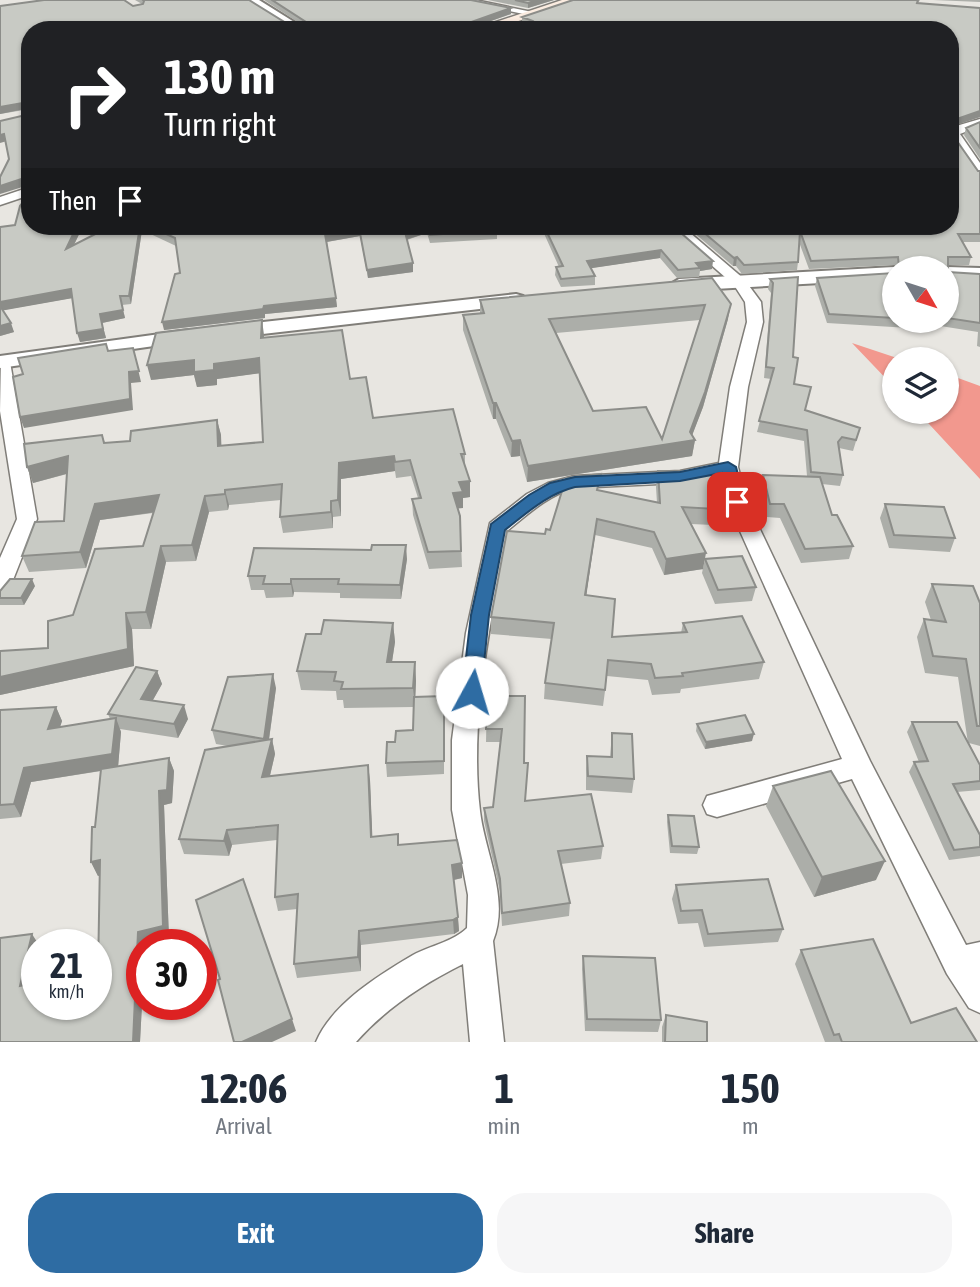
<!DOCTYPE html>
<style>
body{margin:0;font-family:"Asap Condensed",sans-serif;background:#f6f6f7;color:#1f2937;height:100vh;display:flex;flex-direction:column;font-size:26px;white-space:nowrap}
*{box-sizing:border-box;margin:0}
p{font-size:23px;color:#747a83}
.icon{flex:none;width:38px;height:38px;fill:none;stroke:currentColor;stroke-width:2;stroke-linecap:round;stroke-linejoin:round}
.map{position:relative;height:1042px;overflow:hidden}
.details{display:flex;flex-direction:column;background:#fff;flex:1}
.details>*{flex:none}
.guide{position:absolute;left:21px;top:21px;width:938px;height:214px;border-radius:28px;box-shadow:0 2px 5px #0004;background:#202124;color:#fff;overflow:hidden}
.needle{width:46px;rotate:129deg}
.buttons{position:absolute;left:882px;top:256px;display:grid;gap:14px}
.buttons a{display:grid;place-items:center;width:77px;height:77px;border-radius:50%;background:#fff;box-shadow:0 2px 5px #0004;font-size:35px}
.speed{position:absolute;left:21px;top:929px;display:flex;gap:14px;font-size:35px;font-weight:700;text-align:center}
.speed>*{display:grid;place-content:center;width:91px;height:91px;border-radius:50%;background:#fff;box-shadow:0 2px 5px #0004;line-height:1}
.speed small{font-size:18px;font-weight:400}
.speed .limit{border:10px solid #d22;background:#fff;color:#111}
.pin{position:absolute;display:grid;place-items:center;width:60px;height:60px;color:#fff;margin:-30px;border-radius:14px;box-shadow:0 4px 10px #0006}
.me{position:absolute;width:77px;margin:-38px;rotate:6deg;stroke-linejoin:round;filter:drop-shadow(0 0 5px #0008)}
.turn{display:flex;align-items:center;gap:24px;height:147px;padding:0 28px;font-size:32px}
.turn .icon{width:91px;height:91px;stroke-width:2.5}
.turn b{display:block;font-size:49px;line-height:60px}
.then{display:flex;align-items:center;height:66px;padding:0 28px;background:#0003;gap:14px;font-size:26px}
.eta{display:flex;justify-content:space-evenly;align-items:center;height:119px;text-align:center}
.eta b{font-size:42px;font-weight:700;line-height:49px}
.action{display:flex;gap:14px;margin-top:auto;padding:14px 28px}
.action a{flex:1;height:80px;border-radius:28px;background:#2e6ca3;color:#fff;font-size:28px;font-weight:700;line-height:80px;text-align:center}
.action a+a{background:#f6f6f7;color:#1f2937}
.map>svg:first-child{display:block}
.green{fill:#f2988e}
.lines{fill:none;stroke-linecap:round;stroke-linejoin:round}
.minor-casing{stroke:#807e79;stroke-width:3}
.tertiary-casing{stroke:#807e79;stroke-width:4}
.secondary-casing{stroke:#807e79;stroke-width:3}
.minor{fill:#fff;fill-rule:evenodd}
.tertiary{fill:#fff;fill-rule:evenodd}
.secondary{fill:#fbece0;fill-rule:evenodd}
.wall{fill:#acaea9;fill-rule:evenodd}
.shaded-wall{fill:#8c8d89}
.building{fill:#c8cac4;stroke:#8c8d89;stroke-width:2;fill-rule:evenodd}
.route{fill:#2e6ca3;stroke:#1e466a;stroke-width:2}
</style>
<div class="map">
<svg width="980" height="1042" viewBox="0 0 980 1042">
<rect width="100%" height="100%" fill="#e8e6e1"/>
<path class="green" d="M852,343L900,359H894V387Z
M947,374L980,386V479L917,411H947Z"/>
<g class="lines">
<defs>
<path id="minor" d="M457,0H475L537,13L533,16Z
M980,119V126L960,134L980,163V177L976,176L950,136V130L956,126Z
M30,187V195L0,205V197Z
M667,226H682L744,279L761,302L763,322L748,387L738,467L747,502L870,761L966,945L980,942V1013L969,1008L947,974L852,779L717,817L707,814L703,805L707,796L842,759L727,502L720,475L680,483L574,488C548,495 528,514 507,531C491,622 469,718 480,811C485,854 510,898 493,941L504,1042H470L463,964C423,984 386,1008 356,1042H316C332,1004 379,975 413,955C430,946 454,941 467,928L468,895L452,810V740L466,633L490,523L527,494L548,483L574,476L680,471L719,463L730,387L747,322L745,302L734,285Z
M1,357L10,362L37,519L11,585L8,591L0,593V558L17,519L0,411Z"/>
<path id="tertiary" d="M246,0H259L307,30H293Z
M894,267V279L679,291L669,285L679,279Z
M947,267L980,268V280L947,279Z
M516,294L523,296L526,300L523,304L227,338L220,336L217,332L220,328L227,326Z
M189,330L196,332L199,336L196,340L0,368V356Z"/>
<path id="secondary" d="M562,0H581L492,30H472Z"/>
</defs>
<use href="#minor" class="minor-casing"/>
<use href="#tertiary" class="tertiary-casing"/>
<use href="#secondary" class="secondary-casing"/>
<use href="#minor" class="minor"/>
<use href="#tertiary" class="tertiary"/>
<use href="#secondary" class="secondary"/>
</g>
<path class="wall" d="M135,0H249L291,26L305,27L264,0H471L511,14L474,27H531L522,23V17L573,0H920L918,3L980,8V117L950,127L30,30V109L0,114V6H133L142,4Z
M488,0H554L528,8Z
M933,0H980V2Z
M980,122V159L964,135L966,128Z
M978,171H980V242H962L971,257L969,265H948V272L980,274V347L977,346L978,332L928,324L926,329L827,323L815,286L817,278L894,273V320H947V268H896V265L809,269L799,242L798,262L797,270L742,274L736,266H733L686,226H950Z
M15,225L30,226H83L74,245L111,226H566L567,228L673,226L712,269L700,271L699,277L677,278L660,258L591,268L595,276V285L561,287L555,275L556,267H559L542,229L497,233V239L430,243L427,233L407,240L413,263V272L368,278L360,236L327,242L337,307L265,314V318L164,330L180,273L176,246L142,230L131,304L122,305L125,318L102,323L106,338L80,342L72,298L3,310L14,332L0,336V227Z
M798,277L793,357L794,384L805,410L860,428L853,451L839,448L843,475L840,486L822,484L832,515L853,546L849,559L801,563L780,518L767,517L760,488L763,475L807,476L804,441L757,432L771,379L764,378L771,293L768,289L770,279Z
M712,278L728,319L703,407L692,435L695,440L692,456L527,482L520,456L511,457L496,419H493L463,330V315L480,313V300ZM700,320L662,439L593,411L556,333Z
M264,335V338L350,379L373,418L465,454V467L470,481V497L463,498V508H458L460,516L462,567L429,569L413,515L412,499L418,498L411,476L396,478L395,471L341,479V516L333,517V528L283,533L280,517L281,500L229,505L228,510L209,512L196,561L166,562L151,629H132L134,666L0,695V651L48,648L73,615L143,546L153,513L100,520L86,568L29,572L22,556L64,521L67,474L33,483L27,467L102,435L105,443L130,441L217,420L221,435V446L263,442L260,373L217,379V385L197,387L194,375L151,380Z
M658,471L716,509L713,525L691,524L703,569L664,575L652,548L595,535L586,595L612,637L681,633L683,623L764,662L759,679L681,689L680,693L652,695L648,680L607,676L603,706L544,699L545,683L552,639L491,634V617L545,534L550,530L600,491L657,503L656,487Z
M885,504L955,538L950,552L889,548L880,518Z
M407,559L401,599L340,598V593L294,592L293,597L266,598L264,590H251L248,576Z
M705,559L756,587L752,601L715,604L702,573Z
M932,584L980,603V746L969,743L980,765V790L957,792L980,835V856L949,860L909,772L914,762H919L907,732L912,722L968,743L958,677L925,673L917,637L924,619L931,620L925,602Z
M35,586L24,605H0V591Z
M393,623L395,642L392,662H415L416,681L415,697L444,696V774L387,777L386,763L395,742L413,730V707L344,708L343,700H337L336,691L301,690L297,671L321,634Z
M157,671L162,684L153,700L188,719L178,738L120,729L121,732L118,766L169,758L174,771L172,803L164,805L169,939L142,945V1004L140,1042H0L37,945V960L31,986L32,988L98,972L100,875L98,876L91,862L101,771L31,782L21,817L0,819V710L56,707L62,721L60,727L110,719L108,714Z
M276,688L269,740L272,739L275,754L270,776L370,780L372,837L398,834L399,845L462,878L454,880L459,931L454,934L361,945V971L297,978L294,964L297,909L278,911L275,897L277,840L232,845L229,856L184,854L179,839L228,746L216,744L212,730Z
M487,696L524,763L526,801L603,846L601,859L561,864L570,903L569,916L502,926L500,892L484,821V808L493,807L500,742H486Z
M697,724L752,741L705,749L696,731Z
M612,733L634,779L632,793L586,790V769L587,756L610,757Z
M773,786L876,880L814,897L766,806Z
M668,815L699,847L697,854L670,853L667,822Z
M676,885L783,929L778,942L704,947L698,923L678,924L672,899Z
M801,950L911,1023L977,1042H825L795,964Z
M583,956L661,1020L658,1032L585,1031L582,969Z
M666,1015L707,1042H662V1027Z"/>
<path class="shaded-wall" d="M537,0H554L528,8V3Z
M511,8V14L471,28L469,24L471,22Z
M28,102L30,108L0,114V107Z
M980,111V117L950,127L951,121Z
M4,134L7,141L0,143V135Z
M27,177L29,185L0,194V186Z
M77,226H83L68,257L66,249Z
M140,226H141L142,230L131,304L129,296Z
M426,226L427,233L405,240V232Z
M495,226H542V229L497,233Z
M359,228L360,236L326,242L325,234Z
M661,250L660,258L586,269L587,261Z
M737,257L736,266H733L734,258Z
M713,261L712,269L700,271V268L696,263Z
M413,263V272L368,278L367,270Z
M71,289L73,298L0,311V302Z
M336,298L337,307L265,314V318L164,330L162,322L264,306Z
M731,304L728,319L703,407L690,441L695,440L692,456L527,482L528,466L690,432Z
M123,310L125,318L102,323L106,338L80,342L77,333L100,314Z
M262,320L264,335V353L261,338Z
M11,323L14,332L0,336V326Z
M133,348L141,382L131,383L133,410L24,428L20,417L129,372Z
M259,358L262,373L217,379V385L197,387L194,375L151,380L147,365L194,360L214,364Z
M493,403H496V419H493Z
M217,420L221,435L222,461L218,446Z
M520,440V456L511,457L512,441Z
M68,456L73,472L33,483L27,467Z
M394,456L395,471L341,479V516L338,500L339,463Z
M470,481V497L463,498V508L453,509V493L459,482Z
M225,490L229,505L228,510L225,494Z
M159,495L163,511L100,520L86,568L80,552L95,504Z
M205,496L209,512L196,561L192,545Z
M331,501L333,517V528L331,512Z
M597,519L595,535L584,612L585,595Z
M406,545L407,559L401,599L400,585Z
M161,546L166,562L151,629L146,612Z
M706,553L703,569L664,575L666,559Z
M32,579L35,586L24,605L21,598Z
M291,579L294,592L293,597L291,584Z
M126,613L132,629L134,666L0,695V677Z
M393,623L395,642L389,681L387,662Z
M415,662L416,681L415,707L413,688Z
M157,671L162,684L146,712L141,699Z
M273,674L276,688L267,753L264,739Z
M184,705L188,719L178,738L174,724Z
M56,707L62,721L55,742L48,729Z
M116,718L121,732L118,768L31,782L21,817L14,804L24,768Z
M754,734L752,741L705,749L706,742Z
M272,739L275,754L266,792L262,777Z
M169,758L174,771L172,803L164,805L169,939L142,945V1004L140,1042H133L138,932L159,791Z
M368,765L370,780L373,852L371,837Z
M227,830L232,845L229,856L224,841Z
M100,860L106,873L98,876L91,862Z
M885,861L876,880L814,897L822,877Z
M462,863V878L453,880L452,865Z
M458,917L459,931L454,934L453,920Z
M359,931L361,945V971L358,957Z
M32,934L39,945H37V960L31,986L37,995L20,986Z
M292,1019L296,1031L272,1042H242Z"/>
<path class="building" d="M44,0H124L133,6L143,4L144,1L143,0H249L291,26L306,27L309,24L272,0H471L511,8L471,22L469,24L472,27H492L504,23L531,27L533,21L522,17L573,0H918L917,3L980,8V111L951,121L950,126V30H30V103L28,102L0,107V6Z
M515,0H537L528,3Z
M30,114V179L27,177L0,186V177L9,159L4,134L0,135V121Z
M980,122V148L966,128Z
M950,131L978,171H980V234H958L971,257H948V272L980,274V323L947,318V268H899L898,257L811,261L800,231L798,262L744,265L737,257L734,258L696,226H950Z
M30,193V226H77L66,249L111,226H140L129,296H120L123,310L100,314L103,329L77,333L71,289L0,302V227L15,225L20,206Z
M149,226H425L405,232L413,263L367,270L359,228L325,234L336,298L264,306L263,309L162,322L175,274L180,273L175,238Z
M426,226H495L497,230L430,235Z
M544,226H566L567,228L586,226H673L713,261L696,263L700,268L678,270L661,250L587,261L595,276L561,279L556,267L563,266Z
M894,273V318L829,314L817,278Z
M798,277L793,357L798,358L794,384L811,387L805,410L860,428L856,440L842,437L838,442L843,475L811,472L807,430L759,421L774,368L766,367L773,283L770,279Z
M712,278L731,304L705,392L690,432L695,440L528,466L520,440L512,441L496,403H493L463,315L484,313L480,300ZM705,305L662,439L646,407L593,411L549,319Z
M0,306L11,323L0,326Z
M262,320L261,338L342,330L350,379L366,377L373,418L453,409L465,454H461L470,481L459,482L463,492L453,493L460,516L461,551L428,552L412,499L421,498L410,460L395,462L394,456L339,463L338,500L331,501V512L280,517L282,484L225,490V494L205,496L192,545L161,546L146,612L126,613L128,649L0,677V651L48,648V621L73,615L95,549L143,546L159,495L95,504L80,552L22,556L35,522L64,521L68,456L27,467L24,444L102,435L104,443L130,441L131,431L217,420L218,446L263,442L259,358L214,364V370L194,372V360L147,365L156,333Z
M106,344L108,351L133,348L139,371L129,372L130,399L20,417L13,377L23,374L18,358Z
M658,471L712,472L716,509L682,507L706,553L666,559L654,532L597,519L585,595L615,599L612,637L687,632L683,623L742,616L764,662L682,673L683,676L655,678L651,664L608,660L605,690L545,683L554,623L491,617L507,531L545,534L546,529L550,530L566,478L601,474L597,490L660,503Z
M763,475L820,477L832,515H837L853,546L805,549L784,504H770Z
M885,504L944,507L955,538L894,535Z
M372,545H406L400,585L338,584L339,579H291V584H263L265,576H248L254,548L371,550Z
M742,556L756,587L718,590L705,559Z
M10,579H32L21,598H0V591Z
M932,584L973,586L980,603V726H977L966,659L933,656L924,619L946,622Z
M324,620L393,623L387,662H415L413,688L341,689L343,682L334,681L336,672L297,671L306,634H321Z
M136,667L157,671L141,699L184,705L174,724L108,714Z
M273,674L264,739L212,730L228,677Z
M444,696V761L386,763L387,742H395L396,731L413,730L414,697Z
M487,696H525L524,763H528L525,801L591,794L603,846L558,851L570,903L502,913L500,879L484,808L493,807L502,729H486Z
M56,707L48,729L116,718L112,754L24,768L14,804L0,805V710Z
M745,715L754,734L706,742L697,724Z
M912,722H957L980,765V781L953,784L980,835V847L954,850L914,762L928,761Z
M612,733L632,734L634,779L588,776L587,756L612,757Z
M272,739L262,777L368,765L371,837L398,834V845L457,840L462,863L452,865L458,917L453,920L359,931L358,957L294,964L298,894L275,897L278,825L227,830L224,841L179,839L205,750Z
M169,758L167,790L159,791L163,926L138,932L133,1042H0V938L32,934L20,986L29,984V988L37,986V1004H96V973L98,972L100,860L91,862L92,827H95L101,769Z
M831,771L885,861L822,877L773,786Z
M668,815L694,816L699,847L672,846Z
M243,879L292,1019L242,1042H234L218,980L220,979L196,900Z
M768,879L783,929L708,934L702,910L681,911L676,885Z
M873,939L911,1023L956,1008L977,1042H842L839,1034L834,1035L801,950Z
M583,956L655,958L661,1020L587,1019Z
M666,1015L707,1022V1042H665Z"/>
<path class="route" d="M728,462L736,467L745,502L743,505L737,507L729,502L722,473L680,481L575,487C547,494 527,513 505,530L489,615L481,692L478,697L472,699L465,697L462,692L471,615L491,524L529,495L550,483L575,477L680,472Z"/>
</svg>
<div class="buttons">
<a><svg class="needle" viewBox="-14 -14 28 28"><path d="M0-13l5 13h-10z" fill="#e53935"/><path d="M0 13l5-13h-10z" fill="#747a83"/></svg></a>
<a><svg class="icon" aria-label="layers" viewBox="0 0 24 24"><path d="M12 4l9 5-9 5-9-5zM3 14l9 5 9-5"/></svg></a>
</div>
<div class="speed"><div>21<small>km/h</small></div><div class="limit">30</div></div>
<div class="pin" style="left:737px;top:502px;background:#d93025"><svg class="icon" aria-label="arrive" viewBox="0 0 24 24"><path d="M6 21V4h12l-3 4 3 4H6"/></svg></div>
<svg class="me" style="left:472px;top:692px" viewBox="-20 -20 40 40"><circle r="19" fill="#fff"/><path d="M0-13L10 11 0 6-10 11z" fill="#2e6ca3"/></svg>
<div class="guide">
<div class="turn"><svg class="icon" aria-label="right" viewBox="0 0 24 24"><path d="M7 20v-9h11M14 6l5 5-5 5"/></svg><div><b>130 m</b>Turn right</div></div>
<div class="then">Then<svg class="icon" aria-label="arrive" viewBox="0 0 24 24"><path d="M6 21V4h12l-3 4 3 4H6"/></svg></div>
</div>
</div>
<section class="details">
<div class="eta">
<div><b>12:06</b><p>Arrival</p></div>
<div><b>1</b><p>min</p></div>
<div><b>150</b><p>m</p></div>
</div>
<div class="action"><a>Exit</a><a>Share</a></div>
</section>
